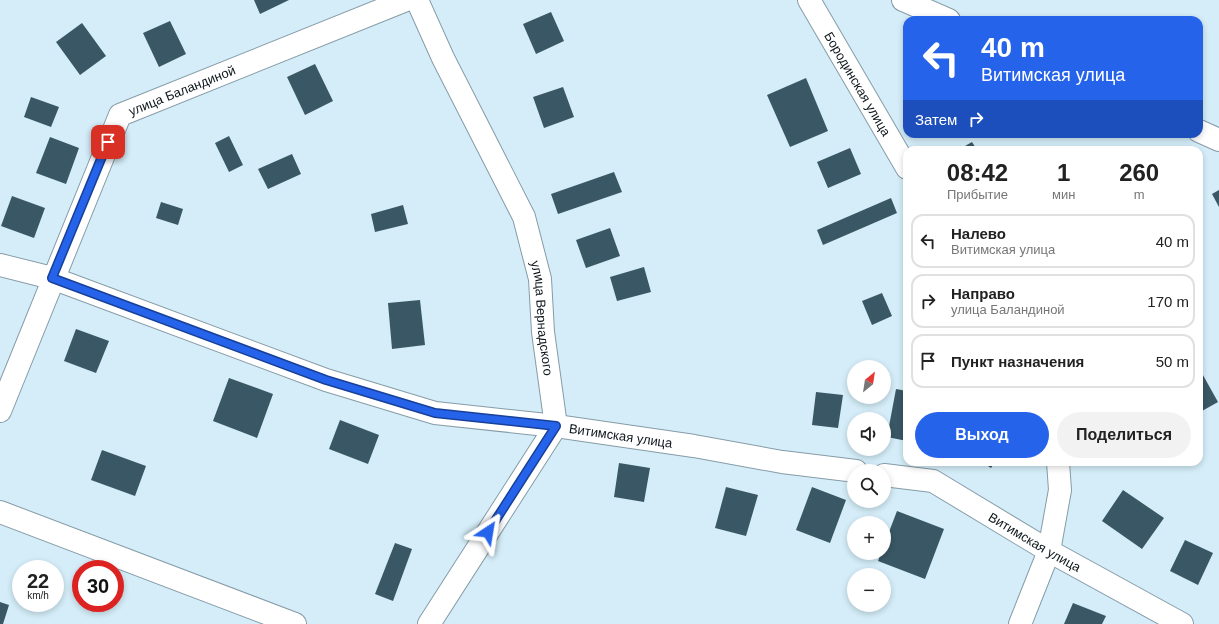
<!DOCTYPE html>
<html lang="ru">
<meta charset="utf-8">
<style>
body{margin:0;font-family:Helvetica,sans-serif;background:#f2f2f2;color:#222;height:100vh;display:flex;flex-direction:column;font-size:15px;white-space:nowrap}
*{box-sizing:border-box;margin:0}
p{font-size:13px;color:#767676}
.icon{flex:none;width:22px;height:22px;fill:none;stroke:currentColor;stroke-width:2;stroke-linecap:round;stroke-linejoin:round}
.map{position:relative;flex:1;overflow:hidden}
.drawer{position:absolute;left:903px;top:146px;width:300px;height:320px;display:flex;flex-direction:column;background:#fff;border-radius:12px;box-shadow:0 2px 6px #0003}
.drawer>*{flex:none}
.hud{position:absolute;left:903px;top:16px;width:300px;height:122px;border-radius:12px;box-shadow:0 2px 6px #0003;background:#2563eb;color:#fff;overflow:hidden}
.needle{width:26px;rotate:30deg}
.fabs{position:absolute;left:847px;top:360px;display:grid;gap:8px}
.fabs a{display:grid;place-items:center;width:44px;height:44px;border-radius:50%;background:#fff;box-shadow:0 2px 6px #0003;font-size:20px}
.speed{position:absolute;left:12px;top:560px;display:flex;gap:8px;font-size:20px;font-weight:700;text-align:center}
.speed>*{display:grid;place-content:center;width:52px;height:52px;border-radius:50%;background:#fff;box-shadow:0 2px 6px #0003;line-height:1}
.speed small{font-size:10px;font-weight:400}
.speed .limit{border:6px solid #d22;background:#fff;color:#111}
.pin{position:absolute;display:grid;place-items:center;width:34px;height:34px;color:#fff;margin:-17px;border-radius:8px;box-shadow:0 2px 6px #0006}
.me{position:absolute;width:44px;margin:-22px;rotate:33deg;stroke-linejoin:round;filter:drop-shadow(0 0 3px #0008)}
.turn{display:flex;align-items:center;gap:14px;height:84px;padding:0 12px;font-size:18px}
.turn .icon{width:52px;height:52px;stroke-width:2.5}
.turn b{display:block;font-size:28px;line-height:34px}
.then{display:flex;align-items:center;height:38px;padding:0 12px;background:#0003;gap:8px;font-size:15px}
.eta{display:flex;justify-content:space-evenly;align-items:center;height:68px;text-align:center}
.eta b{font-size:24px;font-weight:800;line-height:28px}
.action{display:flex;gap:8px;margin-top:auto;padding:8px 12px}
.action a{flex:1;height:46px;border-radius:24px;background:#2563eb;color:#fff;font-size:16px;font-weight:800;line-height:46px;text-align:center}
.action a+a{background:#f2f2f2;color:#222}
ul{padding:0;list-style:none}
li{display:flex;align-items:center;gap:12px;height:54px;margin:0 8px 6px;padding:0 4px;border:2px solid #e0e0e0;border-radius:12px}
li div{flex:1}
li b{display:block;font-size:15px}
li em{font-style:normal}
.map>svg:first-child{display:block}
.building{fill:#395764}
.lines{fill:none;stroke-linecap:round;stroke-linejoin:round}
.minor-casing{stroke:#869ca7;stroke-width:24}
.minor{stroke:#fff;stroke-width:22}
.route-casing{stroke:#184099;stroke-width:10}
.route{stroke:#2563eb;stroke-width:7}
.labels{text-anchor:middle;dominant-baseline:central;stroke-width:4;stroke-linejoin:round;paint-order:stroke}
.street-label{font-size:13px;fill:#0d161a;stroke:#d4edf8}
</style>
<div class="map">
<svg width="1219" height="624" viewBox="0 0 1219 624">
<rect width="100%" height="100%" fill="#d4edf8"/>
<path class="building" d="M254,0H289L260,14Z
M551,12L564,41L536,54L523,24Z
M170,21L186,54L159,67L143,33Z
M82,23L106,56L80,75L56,42Z
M315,64L333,101L305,115L287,77Z
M806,78L828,131L790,147L767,95Z
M563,87L574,117L544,128L533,97Z
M31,97L59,107L51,127L24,117Z
M229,136L243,165L229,172L215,143Z
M50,137L79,148L66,184L36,173Z
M972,142L977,150H958Z
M850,148L861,174L828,188L817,162Z
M292,154L301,174L268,189L258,169Z
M614,172L622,192L558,214L551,194Z
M1219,190V207L1212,194Z
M12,196L45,208L34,238L1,226Z
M891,198L897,213L823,245L817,230Z
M161,202L183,209L178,225L156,218Z
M403,205L408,224L375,232L371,214Z
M610,228L620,256L586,268L576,240Z
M644,267L651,292L617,301L610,277Z
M882,293L892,316L872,325L862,301Z
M420,300L425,345L392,349L388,303Z
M76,329L109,341L96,373L64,361Z
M1199,368L1218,402L1202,411L1199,406Z
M229,378L273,394L257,438L213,421Z
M896,389L907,391V441L887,437Z
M816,392L843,395L838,428L812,425Z
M340,420L379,435L368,464L329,449Z
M102,450L146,466L135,496L91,480Z
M982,462H995L991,468Z
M619,463L650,468L644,502L614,497Z
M726,487L758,495L746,536L715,528Z
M812,487L846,500L830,543L796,530Z
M1123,490L1164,518L1142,549L1102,521Z
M897,511L944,529L925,579L878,561L881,553H884V545Z
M1185,540L1213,553L1198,585L1170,571Z
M395,543L412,549L393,601L375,594Z
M0,602L9,605L3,624H0Z
M1073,603L1106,616L1102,624H1064Z"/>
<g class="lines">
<defs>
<g id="minor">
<path id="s1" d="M417,0L443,58L524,217L540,279L543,332L556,426L429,624"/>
<path id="s2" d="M809,0L907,168"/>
<path d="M903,0L949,20"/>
<path d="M1199,131L1219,140"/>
<path id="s3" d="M0,265L52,278L326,380L435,413L556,426L694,446L782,462L856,471"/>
<path id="s4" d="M0,411L120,115L406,0"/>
<path id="s5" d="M884,475L933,481L1049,551L1182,624"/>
<path d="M0,512L295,624"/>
<path d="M1020,624L1049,551L1060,490L1058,462"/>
</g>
</defs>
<use href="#minor" class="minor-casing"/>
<use href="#minor" class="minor"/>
</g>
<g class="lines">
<defs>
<path id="route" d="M108,142L52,278L326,380L435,413L556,426L488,532"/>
</defs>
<use href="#route" class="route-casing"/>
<use href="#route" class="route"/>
</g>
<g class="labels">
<g class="street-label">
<text stroke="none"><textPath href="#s2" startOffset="97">Бородинская улица</textPath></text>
<text stroke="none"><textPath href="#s4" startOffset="386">улица Баландиной</textPath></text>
<text stroke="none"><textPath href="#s1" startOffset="345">улица Вернадского</textPath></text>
<text stroke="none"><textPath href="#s3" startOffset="647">Витимская улица</textPath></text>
<text stroke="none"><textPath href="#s5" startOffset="168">Витимская улица</textPath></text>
</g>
</g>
</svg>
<div class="fabs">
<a><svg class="needle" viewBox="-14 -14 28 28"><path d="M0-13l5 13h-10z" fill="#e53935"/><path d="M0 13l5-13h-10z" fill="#767676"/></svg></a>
<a><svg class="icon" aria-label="sound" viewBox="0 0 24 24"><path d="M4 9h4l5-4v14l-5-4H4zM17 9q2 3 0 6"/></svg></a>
<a><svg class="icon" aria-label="search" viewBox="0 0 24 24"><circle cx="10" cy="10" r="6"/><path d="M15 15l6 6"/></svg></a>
<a>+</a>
<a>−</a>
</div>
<div class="speed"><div>22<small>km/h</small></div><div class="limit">30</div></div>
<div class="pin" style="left:108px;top:142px;background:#d93025"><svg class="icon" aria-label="arrive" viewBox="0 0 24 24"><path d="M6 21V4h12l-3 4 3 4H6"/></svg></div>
<svg class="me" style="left:488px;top:532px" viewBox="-20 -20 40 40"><path d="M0-17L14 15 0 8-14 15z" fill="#2563eb" stroke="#fff" stroke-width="4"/></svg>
<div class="hud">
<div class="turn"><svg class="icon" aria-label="left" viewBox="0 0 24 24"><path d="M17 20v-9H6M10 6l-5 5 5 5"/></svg><div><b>40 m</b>Витимская улица</div></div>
<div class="then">Затем<svg class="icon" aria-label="right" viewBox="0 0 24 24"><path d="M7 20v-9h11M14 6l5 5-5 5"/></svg></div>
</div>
<section class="drawer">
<div class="eta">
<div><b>08:42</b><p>Прибытие</p></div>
<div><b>1</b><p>мин</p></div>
<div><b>260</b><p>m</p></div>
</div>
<ul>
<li><svg class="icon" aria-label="left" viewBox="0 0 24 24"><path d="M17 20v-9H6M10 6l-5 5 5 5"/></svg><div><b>Налево</b><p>Витимская улица</p></div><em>40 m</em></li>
<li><svg class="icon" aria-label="right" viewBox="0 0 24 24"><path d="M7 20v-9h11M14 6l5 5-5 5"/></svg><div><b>Направо</b><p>улица Баландиной</p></div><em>170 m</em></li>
<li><svg class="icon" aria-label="arrive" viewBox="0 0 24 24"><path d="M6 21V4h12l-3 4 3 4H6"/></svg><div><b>Пункт назначения</b></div><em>50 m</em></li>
</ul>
<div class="action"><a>Выход</a><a>Поделиться</a></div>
</section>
</div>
